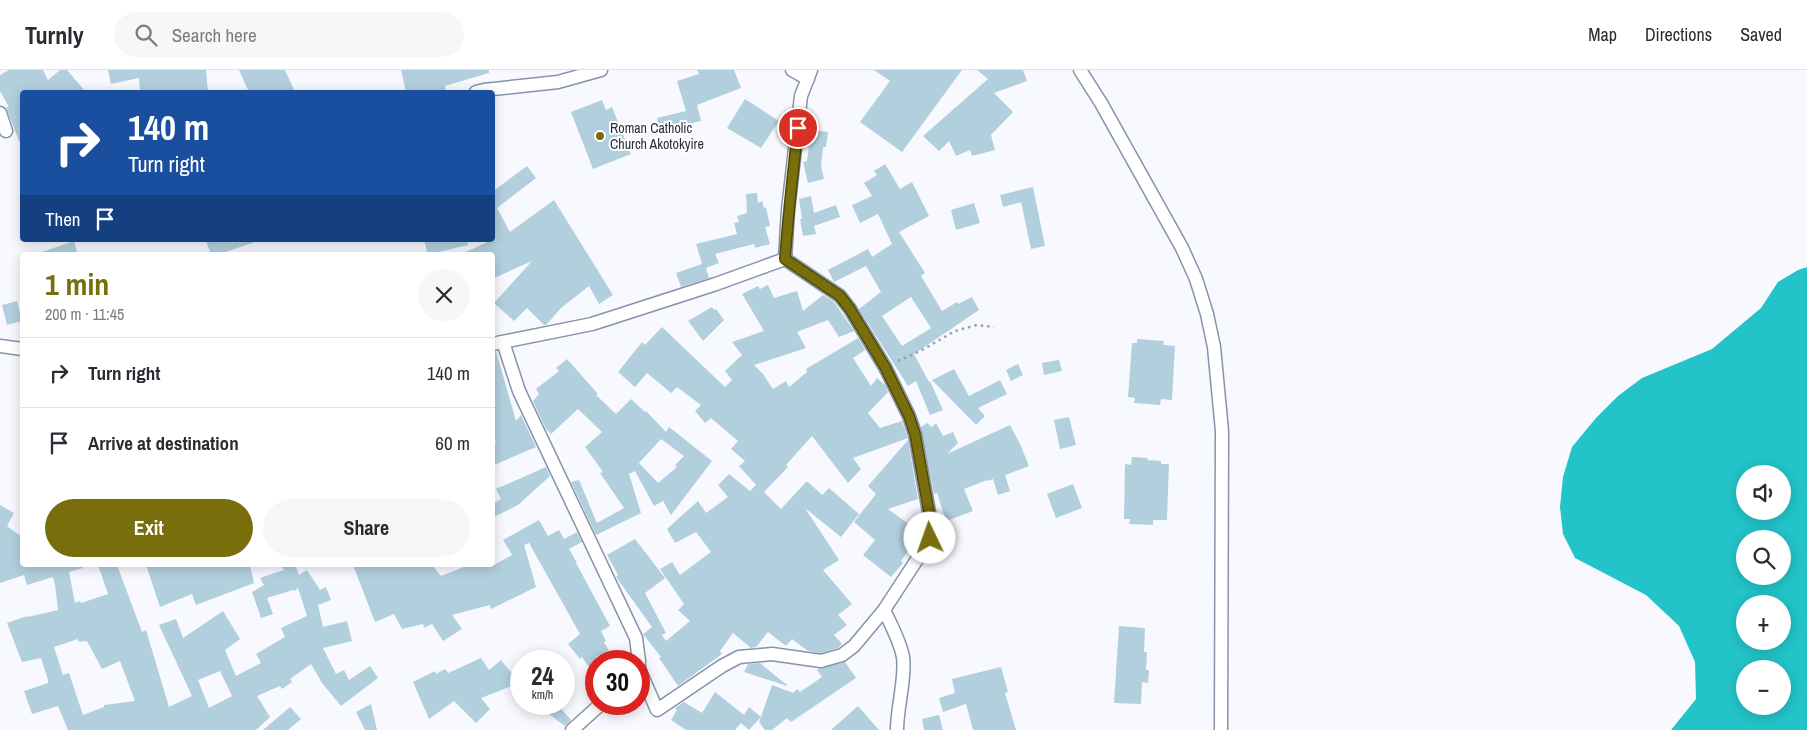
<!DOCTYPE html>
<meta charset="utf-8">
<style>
body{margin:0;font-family:"Archivo Narrow",sans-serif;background:#f7f7f7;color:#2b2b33;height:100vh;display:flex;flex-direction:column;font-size:19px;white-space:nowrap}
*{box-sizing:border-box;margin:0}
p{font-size:16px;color:#7c7c81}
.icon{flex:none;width:28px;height:28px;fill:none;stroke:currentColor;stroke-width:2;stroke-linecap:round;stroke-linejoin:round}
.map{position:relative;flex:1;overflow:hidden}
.details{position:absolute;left:20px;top:182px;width:475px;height:315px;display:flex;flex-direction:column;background:#fff;border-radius:5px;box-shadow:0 2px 12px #0003}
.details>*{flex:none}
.hud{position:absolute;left:20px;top:20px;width:475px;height:152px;border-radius:5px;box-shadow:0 2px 12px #0003;background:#1a4fa0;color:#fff;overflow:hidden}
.controls{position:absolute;left:1736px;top:395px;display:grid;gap:10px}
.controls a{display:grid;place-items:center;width:55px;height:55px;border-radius:50%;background:#fff;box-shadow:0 2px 12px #0003;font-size:25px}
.speed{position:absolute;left:510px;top:580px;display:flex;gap:10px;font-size:25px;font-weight:700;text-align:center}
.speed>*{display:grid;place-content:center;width:65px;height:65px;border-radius:50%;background:#fff;box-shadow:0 2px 12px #0003;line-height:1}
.speed small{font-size:12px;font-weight:400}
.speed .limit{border:8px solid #d22;background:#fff;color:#111}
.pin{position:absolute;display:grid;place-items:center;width:42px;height:42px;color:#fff;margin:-21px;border:2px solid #fff;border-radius:50%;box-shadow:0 1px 5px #0007}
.me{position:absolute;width:55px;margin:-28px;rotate:357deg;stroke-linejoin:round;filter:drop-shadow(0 0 4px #0008)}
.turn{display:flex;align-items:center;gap:18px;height:105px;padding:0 25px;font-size:22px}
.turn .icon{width:65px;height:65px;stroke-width:2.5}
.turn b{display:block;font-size:35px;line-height:42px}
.then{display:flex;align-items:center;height:48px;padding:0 25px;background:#0003;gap:10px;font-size:19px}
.round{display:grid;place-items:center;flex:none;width:52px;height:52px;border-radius:26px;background:#f7f7f7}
.summary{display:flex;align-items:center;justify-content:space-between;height:85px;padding:0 25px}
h1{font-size:30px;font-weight:800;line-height:38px;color:#786e0b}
.primary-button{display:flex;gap:10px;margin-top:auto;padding:10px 25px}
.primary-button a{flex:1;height:58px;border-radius:30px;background:#786e0b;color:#fff;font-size:20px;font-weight:800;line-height:58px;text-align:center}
.primary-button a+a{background:#f7f7f7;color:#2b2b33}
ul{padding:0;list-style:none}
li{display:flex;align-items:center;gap:15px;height:70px;padding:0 25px;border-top:1px solid #e1e1e2}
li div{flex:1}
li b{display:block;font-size:19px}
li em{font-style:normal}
header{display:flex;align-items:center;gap:30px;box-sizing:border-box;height:70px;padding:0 25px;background:#fff;border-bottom:1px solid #e1e1e2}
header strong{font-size:24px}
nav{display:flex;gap:28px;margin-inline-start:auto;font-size:18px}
.search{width:350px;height:45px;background:#f7f7f7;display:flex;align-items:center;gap:12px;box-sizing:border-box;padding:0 18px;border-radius:28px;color:#7c7c81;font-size:19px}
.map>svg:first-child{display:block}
.water{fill:#22c4c9;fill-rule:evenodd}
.building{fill:#b2cfde;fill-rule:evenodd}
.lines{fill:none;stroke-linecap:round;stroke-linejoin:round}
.street-casing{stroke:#8693aa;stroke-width:15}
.path{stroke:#9da0a8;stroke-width:2.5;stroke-dasharray:2.5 4;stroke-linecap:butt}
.street{stroke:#fff;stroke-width:12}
.route-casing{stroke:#4e4807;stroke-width:12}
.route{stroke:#786e0b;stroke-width:9}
.poi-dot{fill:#786e0b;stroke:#fff;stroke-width:2}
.labels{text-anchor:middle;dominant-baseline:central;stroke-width:4;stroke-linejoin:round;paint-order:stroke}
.poi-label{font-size:14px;fill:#282d37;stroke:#fff;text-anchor:start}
</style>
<header>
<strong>Turnly</strong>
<div class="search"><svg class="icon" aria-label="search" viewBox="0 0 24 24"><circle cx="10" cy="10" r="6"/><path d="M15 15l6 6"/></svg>Search here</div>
<nav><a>Map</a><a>Directions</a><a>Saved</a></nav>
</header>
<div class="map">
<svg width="1807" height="660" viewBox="0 0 1807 660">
<rect width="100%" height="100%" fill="#f7f9ff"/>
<path class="water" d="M1807,197V660H1671L1696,629L1695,592L1679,556L1646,525L1575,488L1563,464L1560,437L1563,407L1572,377L1596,348L1618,326L1642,308L1712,279L1761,238L1778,212L1798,200ZM1745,404H1782V441H1745ZM1745,469H1782V506H1745ZM1745,534H1782V571H1745ZM1745,599H1782V636H1745Z"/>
<path class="building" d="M9,0H43L48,10L60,0H67L86,22H22V78L6,38L9,37L0,21V5Z
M108,0H206L208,22H140L139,8L111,14Z
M239,0H285L295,22H249Z
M401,0H489V3L445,16L446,22H406Z
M697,0H734L741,18L697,35L701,51L660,61L657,48L686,41L677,11L699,4Z
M874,0H962L902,82L860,52L890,11Z
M977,0H1023L1027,11L994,23L1013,42L991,65L995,80L972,86L970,80L956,86L949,71L939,81L923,66L988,9Z
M745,29L779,51L761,78L727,58Z
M602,30L606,40L612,37L631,84L593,99L571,42Z
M811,60L828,62L826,77H823L821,96L824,109L808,113L803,92L807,91Z
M885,94L900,119L912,112L929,146L899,162L925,203L921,206L942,241L957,232L958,234L972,227L979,240L914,284L929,312L930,311L943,340L930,345L916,311L908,316L859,239L881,222L866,196L834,212L828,200L868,179L872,187L892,174L878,144L860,153L852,135L872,126L864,113L877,105L874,101ZM911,227L931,258L902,276L882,246Z
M527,96L536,108L497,138L510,162L554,130L613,225L599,234L589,216L561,238L546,255H544L527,238L514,251L494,233L532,191L492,209V185H459L492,170V122Z
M1033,117L1045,176L1031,179L1021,132L1003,137L1000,125Z
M757,123L758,133L762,131L764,138L766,137L770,156L765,157L770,174L755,178L754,174L715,184L719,193L706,198L709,208L681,217L676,203L702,194L696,174L737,164L734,153L739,152L737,146L747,143L746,124Z
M811,126L814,143L836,135L840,147L814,156L816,164L803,166L800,149H802L799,129Z
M974,133L980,153L956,160L951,140Z
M206,170H255V172L217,185H211Z
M424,170H467L468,175L439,182L440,185H428Z
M74,171L78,185H39V183Z
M768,215L774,228L797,221L803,241L823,225L834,232L854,261L839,267L828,250L797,262L806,278L754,295L763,304L773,319L786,311L789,317L807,302L806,299L858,268L865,280L853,288L871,316L877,308L885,315L888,322L868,343L880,358L902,351L908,368L853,388L861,399L848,413L812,366L786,395L788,397L764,422L781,439L806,412H808L822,425L829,418L859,444L841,467L805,438L839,490L823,500L852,534L838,545L847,555L834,565L842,574L838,578L820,583L808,581L792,569L786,576L768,562L756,577L751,578L733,563L720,581L722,584L678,616L659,588L661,587L643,564L652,557L616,507L618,505L607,485L635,469L665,508L645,523L666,563L662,565L666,571L690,551L678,540L684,534L660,499L672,492L680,505L711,482L696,462L675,473L667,459L698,431L706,443L728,427L718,415L729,404L750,421L756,415L739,396L745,391L731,379L738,371L711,348L705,353L695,341L701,335L677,317L671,323L647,303L635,317L618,302L642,272L645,275L662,257L725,317L732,310L725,301L742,285L732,272L764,261L742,224L758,216L760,219Z
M17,231L22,251L7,255L2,235Z
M712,237L714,240L716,239L724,250L703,271L688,251Z
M1137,269L1164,271L1163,275L1175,276L1172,330L1161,329L1160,335L1134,333L1135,328L1128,327L1132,273H1137Z
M496,281L516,351L521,345L536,377L492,396V373L496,372L492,363V282Z
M567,289L598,324L596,325L616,344L631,329L645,342L646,341L666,362L669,357L712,391L671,445L663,431L654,436L635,401L629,404L641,443L596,465L571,412L579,410L597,453L624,438L600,403L603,402L585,377L602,362L578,339L551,364L546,359L533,331L539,324L536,319L559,301L556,298ZM661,369L684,386L675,395L677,397L658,413L639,393Z
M1059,290L1062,301L1044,305L1042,293Z
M1018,294L1023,305L1011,311L1006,300Z
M954,299L969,326L1000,310L1007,324L978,338L985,346L976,355L932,310Z
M1069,347L1076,375L1060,379L1054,350Z
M927,353L932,357L936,353L943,366L953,362L958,373L947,384L1010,355L1020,374L1029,396L1005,405L1010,421L998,425L993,409L987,411V410L964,419L973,441L946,451L937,423L934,424L921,357Z
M908,370L918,429L888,439L921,463L901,491L903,493L891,507L863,485L875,470L854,452L876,424L868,416Z
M1132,387L1148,388L1147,390L1161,391V394H1169L1167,450H1153V455L1129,454L1130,449H1124L1125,394L1131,395Z
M546,397L550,406L518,435L492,448V434L501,429L496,419Z
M1073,414L1082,438L1056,448L1047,424Z
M0,435L14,443L7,456L22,467V495H82L83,498L69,502L75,533L80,531L81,533L108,524L98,495H117L142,562L146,560L169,637L192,626L159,555L176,549L183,568L223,541L240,569L225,580L236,606L261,593L256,584L285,567L281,558L307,546L298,518L294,521L293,520L267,528L273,544L261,548L252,522L264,515L260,508L284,500L281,495H295L299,505L307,500L320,520L326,517L331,530L318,535L323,557L347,551L352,571L323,578L336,604L344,600L349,610L370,596L378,608L341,636L322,613L311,594L290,609L292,612L282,619L280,616L257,626L270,647L256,660H68L58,636L32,644L24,621L48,613V610L41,588L22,592L7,553L27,546V547L58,540L55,515L53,507L27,515L24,505L0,513ZM78,569L79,572L87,571L102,599L120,591L135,631L104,635V637L83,645L69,603L63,605L54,577ZM220,601L232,626L209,638L198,610Z
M539,450L548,466L559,460L564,469L577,462L582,472L569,479L577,493H576L610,556L601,561L606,571L604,572L609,581L596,587V607L582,587L580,589L568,574L580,564L529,473L524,475L536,517L491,539L490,535L452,545L462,559L443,571L432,554L424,558L423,554L402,559L394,544L375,552L353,495H432L441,506L469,495H494L512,485L503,470Z
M146,495H250L254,513L196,535L192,524L160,537Z
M1119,556L1145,558L1144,582H1147L1146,600H1149L1148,613L1142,612L1141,634L1114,633Z
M481,588L489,600L501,590L520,613L481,628L490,639L476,653L454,631L429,649L413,612L435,601L436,604L445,599L448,603Z
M845,592L856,608L791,652L787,648L772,660H765L759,652L761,647L749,660L741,653L735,660H686L671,650L677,640L675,638L684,632L702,643L715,622L744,645L749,637L761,647L772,615L793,623L797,619L800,622L822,607L817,600L818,599Z
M760,593L787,615V616L744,602L748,594Z
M1001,597L1008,622L1005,623L1016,660H973L966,634L943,642L939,628L955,623L952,609Z
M371,634L377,660H365L356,642Z
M545,634H557L571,650L565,656L549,644Z
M858,636L879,660H831Z
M290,637L301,649L288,660H263Z
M939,645L943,660H924L922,649Z"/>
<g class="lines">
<defs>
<path id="street" d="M792,0L808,9
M1080,0L1101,33L1182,178L1196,209L1207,244L1214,277L1222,361L1221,660
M476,22L484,20L558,12L601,0
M0,43L6,61
M785,189L788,140L801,26L811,0
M503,272L519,321L636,568L639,591
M492,274L592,254L716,214L785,189
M0,276L22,279
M884,540C891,555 900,571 903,587C906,608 897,637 897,660
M639,594V599L657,640L722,596L739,587L772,584L821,591L842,585L854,576L884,540L931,468V453L915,364L909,346L885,297L850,239L840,226L785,189
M572,660L601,634"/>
</defs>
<use href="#street" class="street-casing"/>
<path class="path" d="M898,291L922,280L955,261L977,255L994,257"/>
<use href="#street" class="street"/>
</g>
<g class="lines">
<defs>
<path id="route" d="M798,58C793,102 788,145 785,189L840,226L850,239L885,297L909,346L915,364L931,453L930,468"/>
</defs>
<use href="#route" class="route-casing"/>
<use href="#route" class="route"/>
</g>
<circle class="poi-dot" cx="600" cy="66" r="5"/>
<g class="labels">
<g class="poi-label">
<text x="610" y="58">Roman Catholic<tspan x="610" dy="16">Church Akotokyire</tspan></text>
</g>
</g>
</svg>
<div class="controls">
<a><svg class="icon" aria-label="sound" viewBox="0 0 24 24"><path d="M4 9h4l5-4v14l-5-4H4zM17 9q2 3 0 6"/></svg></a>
<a><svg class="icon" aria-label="search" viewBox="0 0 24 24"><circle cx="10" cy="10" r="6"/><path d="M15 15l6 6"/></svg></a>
<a>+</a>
<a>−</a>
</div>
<div class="speed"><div>24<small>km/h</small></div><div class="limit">30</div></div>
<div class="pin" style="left:798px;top:58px;background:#d93025"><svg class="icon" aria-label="arrive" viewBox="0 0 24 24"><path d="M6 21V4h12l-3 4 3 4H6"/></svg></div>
<svg class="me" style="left:930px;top:468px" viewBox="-20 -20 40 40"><circle r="19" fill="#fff"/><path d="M0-13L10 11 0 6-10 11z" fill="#786e0b"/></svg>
<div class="hud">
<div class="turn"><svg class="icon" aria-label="right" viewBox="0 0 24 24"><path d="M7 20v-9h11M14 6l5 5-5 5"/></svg><div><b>140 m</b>Turn right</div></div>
<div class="then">Then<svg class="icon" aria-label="arrive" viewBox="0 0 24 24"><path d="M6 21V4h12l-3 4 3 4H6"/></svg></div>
</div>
<section class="details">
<div class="summary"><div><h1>1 min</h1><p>200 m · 11:45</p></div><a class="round"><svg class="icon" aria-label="close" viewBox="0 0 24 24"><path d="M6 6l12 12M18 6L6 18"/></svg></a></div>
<ul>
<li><svg class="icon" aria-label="right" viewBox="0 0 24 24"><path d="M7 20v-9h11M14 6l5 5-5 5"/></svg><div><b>Turn right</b></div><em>140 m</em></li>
<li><svg class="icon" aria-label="arrive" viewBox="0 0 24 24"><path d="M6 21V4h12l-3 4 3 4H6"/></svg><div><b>Arrive at destination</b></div><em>60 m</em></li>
</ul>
<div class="primary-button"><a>Exit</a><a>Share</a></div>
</section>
</div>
